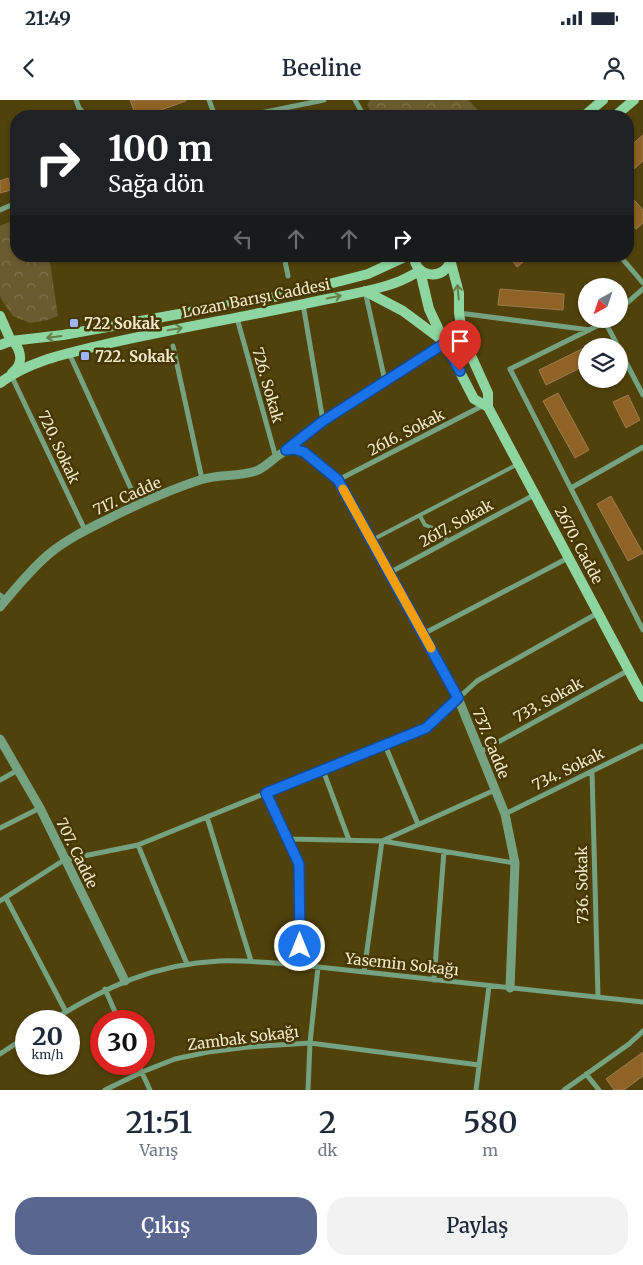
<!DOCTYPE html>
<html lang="tr">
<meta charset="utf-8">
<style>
body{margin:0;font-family:Merriweather,serif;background:#f2f2f3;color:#1f2937;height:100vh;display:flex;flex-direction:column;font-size:19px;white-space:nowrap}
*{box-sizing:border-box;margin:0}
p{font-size:16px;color:#747a83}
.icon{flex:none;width:28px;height:28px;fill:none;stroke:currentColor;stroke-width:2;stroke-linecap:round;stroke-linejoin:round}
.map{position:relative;height:990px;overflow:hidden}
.sheet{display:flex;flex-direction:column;background:#fff;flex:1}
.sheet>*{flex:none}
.banner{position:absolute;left:10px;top:10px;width:624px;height:152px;border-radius:20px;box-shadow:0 1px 4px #0004;background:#202124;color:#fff;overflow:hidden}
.needle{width:32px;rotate:220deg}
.controls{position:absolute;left:578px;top:178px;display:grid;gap:10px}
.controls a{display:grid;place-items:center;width:50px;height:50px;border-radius:50%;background:#fff;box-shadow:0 1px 4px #0004;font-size:25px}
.speed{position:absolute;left:15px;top:910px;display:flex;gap:10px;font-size:25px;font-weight:700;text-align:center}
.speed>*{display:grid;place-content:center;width:65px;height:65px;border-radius:50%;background:#fff;box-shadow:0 1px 4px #0004;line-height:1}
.speed small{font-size:12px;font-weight:400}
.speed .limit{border:8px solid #d22;background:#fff;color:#111}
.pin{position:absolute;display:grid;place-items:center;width:42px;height:42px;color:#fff;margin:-51px -21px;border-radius:50% 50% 50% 0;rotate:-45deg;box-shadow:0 0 5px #0007}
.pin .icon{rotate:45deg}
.me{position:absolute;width:55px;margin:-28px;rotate:0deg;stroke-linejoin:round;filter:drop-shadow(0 0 4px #0008)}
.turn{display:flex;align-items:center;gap:18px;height:105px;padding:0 15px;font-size:22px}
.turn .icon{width:65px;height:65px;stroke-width:2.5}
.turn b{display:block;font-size:35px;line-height:42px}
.lanes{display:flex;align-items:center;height:48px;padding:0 15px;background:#0003;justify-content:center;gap:25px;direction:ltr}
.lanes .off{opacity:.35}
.eta{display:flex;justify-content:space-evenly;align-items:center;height:85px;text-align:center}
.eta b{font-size:30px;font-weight:600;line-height:35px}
.button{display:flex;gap:10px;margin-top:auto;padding:10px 15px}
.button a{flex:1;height:58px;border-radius:20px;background:#596790;color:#fff;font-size:20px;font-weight:600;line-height:58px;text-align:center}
.button a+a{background:#f2f2f3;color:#1f2937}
.status{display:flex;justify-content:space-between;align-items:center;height:35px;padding:0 25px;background:#fff;direction:ltr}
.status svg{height:14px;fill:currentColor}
header{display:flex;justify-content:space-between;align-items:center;height:65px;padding:0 15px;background:#fff;font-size:22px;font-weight:600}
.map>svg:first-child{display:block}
.park{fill:url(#park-crowns)}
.building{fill:#8f6325;stroke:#9e7c51}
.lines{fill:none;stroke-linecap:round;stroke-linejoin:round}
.service{stroke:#75a280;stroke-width:4}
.minor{stroke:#75a280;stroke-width:5}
.tertiary{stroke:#75a280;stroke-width:9}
.secondary{stroke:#8dd6a1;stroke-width:10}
.oneway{stroke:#667f48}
.route-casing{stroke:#114b97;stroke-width:12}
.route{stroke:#1a73e8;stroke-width:9}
.slow{stroke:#f59e0b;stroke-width:9}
.poi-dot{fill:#9fb3fd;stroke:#473700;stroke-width:2}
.labels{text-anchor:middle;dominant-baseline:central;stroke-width:5;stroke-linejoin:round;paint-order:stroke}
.street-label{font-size:15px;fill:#f1e8ce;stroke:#473700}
.poi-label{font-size:15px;font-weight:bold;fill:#f1e8ce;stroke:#473700;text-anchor:start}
</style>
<div class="status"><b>21:49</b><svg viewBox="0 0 49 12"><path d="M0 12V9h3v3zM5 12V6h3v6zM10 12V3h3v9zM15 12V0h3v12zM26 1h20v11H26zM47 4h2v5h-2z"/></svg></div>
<header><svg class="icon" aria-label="back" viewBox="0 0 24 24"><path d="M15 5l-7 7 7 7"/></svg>Beeline<svg class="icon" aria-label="person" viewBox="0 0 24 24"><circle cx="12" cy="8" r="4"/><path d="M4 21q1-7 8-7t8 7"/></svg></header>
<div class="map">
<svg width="643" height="990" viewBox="0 0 643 990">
<defs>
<pattern id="park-crowns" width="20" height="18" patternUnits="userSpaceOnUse" patternTransform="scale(1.25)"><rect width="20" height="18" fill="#6a5b2f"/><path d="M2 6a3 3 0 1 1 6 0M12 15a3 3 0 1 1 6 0" fill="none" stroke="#80734c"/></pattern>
</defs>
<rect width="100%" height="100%" fill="#51420b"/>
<path class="park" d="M371,0H468L484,16H373L367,4Z
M16,119V156H49L58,216L48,220L30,223L13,216L1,199L0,196V126Z"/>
<path class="building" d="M130,0H186V1L144,16H136Z
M643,35V61L628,74V48Z
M8,78L11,90L0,93V81Z
M628,93L643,110V123L636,129L628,119Z
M509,156H530L517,167Z
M500,189L564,194L563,210L498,205Z
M586,247V265L546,285L539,270Z
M558,293L589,350L575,358L543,301Z
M628,295L640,320L626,328L613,302Z
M611,396L643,453L628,461L597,404Z
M643,952V976L624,990H614L606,979Z"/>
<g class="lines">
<path class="service" d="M420,416L425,425L438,430L448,441
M372,440L518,364"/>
<path class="minor" d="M76,0L79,8L86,16
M209,0L215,16
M355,0L364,16
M245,16L324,0
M0,110L16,103
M284,156L288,176
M620,156L643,183
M365,191L385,281
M303,204L323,321
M619,210L643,189
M459,213L590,230
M237,218L276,358
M609,219L605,222L510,269L643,530
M605,222L618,246
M173,246L202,379
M619,249L643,295
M69,253L138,404
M11,275L85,430
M288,349L323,321L445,243
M338,380L484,305
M571,388L643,347
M389,473L534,395
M0,495L6,500
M423,534L568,458
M385,645L418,724
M480,652L629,570
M323,670L349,740
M592,671L598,897
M0,680L18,670
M266,693L299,763L300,865
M505,714L643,646
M207,717L251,861
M0,728L40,708
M288,739L382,741L515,763
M138,745L187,864
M6,798L66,912
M0,801L64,760L138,745L426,628L477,581L598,513
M364,872L382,741L495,690
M434,880L444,751
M105,889L119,921
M51,921C105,887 155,864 219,861C246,860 273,863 300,865L643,902
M0,954L26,937
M138,964L150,990
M586,974L599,990
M105,990L142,972L175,959L208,952L248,947L310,943L479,965
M308,990L310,943L318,867
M476,990L489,886
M564,990L629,944L643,931"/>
<path class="tertiary" d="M0,507C15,489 31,469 49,454C67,439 88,429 108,419C138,404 169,390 200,380C218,374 238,377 256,371C270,366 280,348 295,350C312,352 326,370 338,380L458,598L505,714L515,763L510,888
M0,639L40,708L125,881"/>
<path class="secondary" d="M584,16L603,0
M615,16L634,0
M414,156C415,179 446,181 451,159
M420,171L429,209L445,243L474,299L488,307V293L463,238L459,213V193L451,163
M365,191L403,211L442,240
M0,216L11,241L14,242C22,253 23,265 12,273
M0,245L11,241L63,235L290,194L368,174L407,156
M0,283C30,260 70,253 106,244C172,229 238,218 304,204C333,197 374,192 400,181C407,178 414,174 420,171
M488,307L643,597"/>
</g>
<defs><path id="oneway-shaft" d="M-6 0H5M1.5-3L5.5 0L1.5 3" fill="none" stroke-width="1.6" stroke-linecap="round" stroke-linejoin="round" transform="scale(1.25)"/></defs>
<g class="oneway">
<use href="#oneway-shaft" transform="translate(458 192) rotate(-96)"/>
<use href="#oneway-shaft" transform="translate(334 197) rotate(-12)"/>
<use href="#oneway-shaft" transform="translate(175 229) rotate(-10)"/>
<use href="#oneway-shaft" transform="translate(54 237) rotate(173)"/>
</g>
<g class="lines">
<defs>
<path id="route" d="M300,846L299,764L266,693L426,628L458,598L338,380L304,352L294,349L286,350L323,321L445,243L460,271"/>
</defs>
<use href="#route" class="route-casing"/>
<use href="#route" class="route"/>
<path class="slow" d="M343,389L431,548"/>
</g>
<g class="poi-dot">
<rect x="69" y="218" width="10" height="10" rx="2.5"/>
<rect x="80" y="251" width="10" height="10" rx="2.5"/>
</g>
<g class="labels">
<g class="street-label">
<text transform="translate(256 198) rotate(-11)">Lozan Barışı Caddesi</text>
<text transform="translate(268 285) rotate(74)">726. Sokak</text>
<text transform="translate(406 332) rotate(-27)">2616. Sokak</text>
<text transform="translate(59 347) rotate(65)">720. Sokak</text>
<text transform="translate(127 396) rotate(-24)">717. Cadde</text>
<text transform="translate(456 423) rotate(-29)">2617. Sokak</text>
<text transform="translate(579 445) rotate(62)">2670. Cadde</text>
<text transform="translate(548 600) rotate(-29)">733. Sokak</text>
<text transform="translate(491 643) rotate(68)">737. Cadde</text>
<text transform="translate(568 669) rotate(-26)">734. Sokak</text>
<text transform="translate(77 753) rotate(64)">707. Cadde</text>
<text transform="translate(582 785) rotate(-91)">736. Sokak</text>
<text transform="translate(402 864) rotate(6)">Yasemin Sokağı</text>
<text transform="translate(243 938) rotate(-7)">Zambak Sokağı</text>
</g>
<g class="poi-label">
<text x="84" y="223">722 Sokak</text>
<text x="95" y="256">722. Sokak</text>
</g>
</g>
</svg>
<div class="controls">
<a><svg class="needle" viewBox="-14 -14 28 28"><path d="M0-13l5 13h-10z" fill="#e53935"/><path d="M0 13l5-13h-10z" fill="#747a83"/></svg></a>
<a><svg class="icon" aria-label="layers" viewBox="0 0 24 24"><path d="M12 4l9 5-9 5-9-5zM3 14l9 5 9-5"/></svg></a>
</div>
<div class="speed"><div>20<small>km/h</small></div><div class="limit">30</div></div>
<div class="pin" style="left:460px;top:271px;background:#d93025"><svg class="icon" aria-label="arrive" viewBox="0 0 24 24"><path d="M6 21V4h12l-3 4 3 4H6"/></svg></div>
<svg class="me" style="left:300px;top:846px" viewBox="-20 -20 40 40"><circle r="17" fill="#1a73e8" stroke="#fff" stroke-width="3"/><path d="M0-11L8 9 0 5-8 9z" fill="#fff"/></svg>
<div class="banner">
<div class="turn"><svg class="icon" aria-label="right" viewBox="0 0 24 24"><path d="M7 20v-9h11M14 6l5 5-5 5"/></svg><div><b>100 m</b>Sağa dön</div></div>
<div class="lanes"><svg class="icon off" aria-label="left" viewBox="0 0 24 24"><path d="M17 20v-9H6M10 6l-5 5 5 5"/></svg><svg class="icon off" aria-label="ahead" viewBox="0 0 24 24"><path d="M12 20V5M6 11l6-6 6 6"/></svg><svg class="icon off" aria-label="ahead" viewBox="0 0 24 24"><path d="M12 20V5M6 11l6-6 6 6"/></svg><svg class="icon" aria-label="right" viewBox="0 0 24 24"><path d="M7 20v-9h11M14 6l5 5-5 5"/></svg></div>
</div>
</div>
<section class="sheet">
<div class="eta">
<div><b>21:51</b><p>Varış</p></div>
<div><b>2</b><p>dk</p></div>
<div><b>580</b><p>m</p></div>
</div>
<div class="button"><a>Çıkış</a><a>Paylaş</a></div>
</section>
